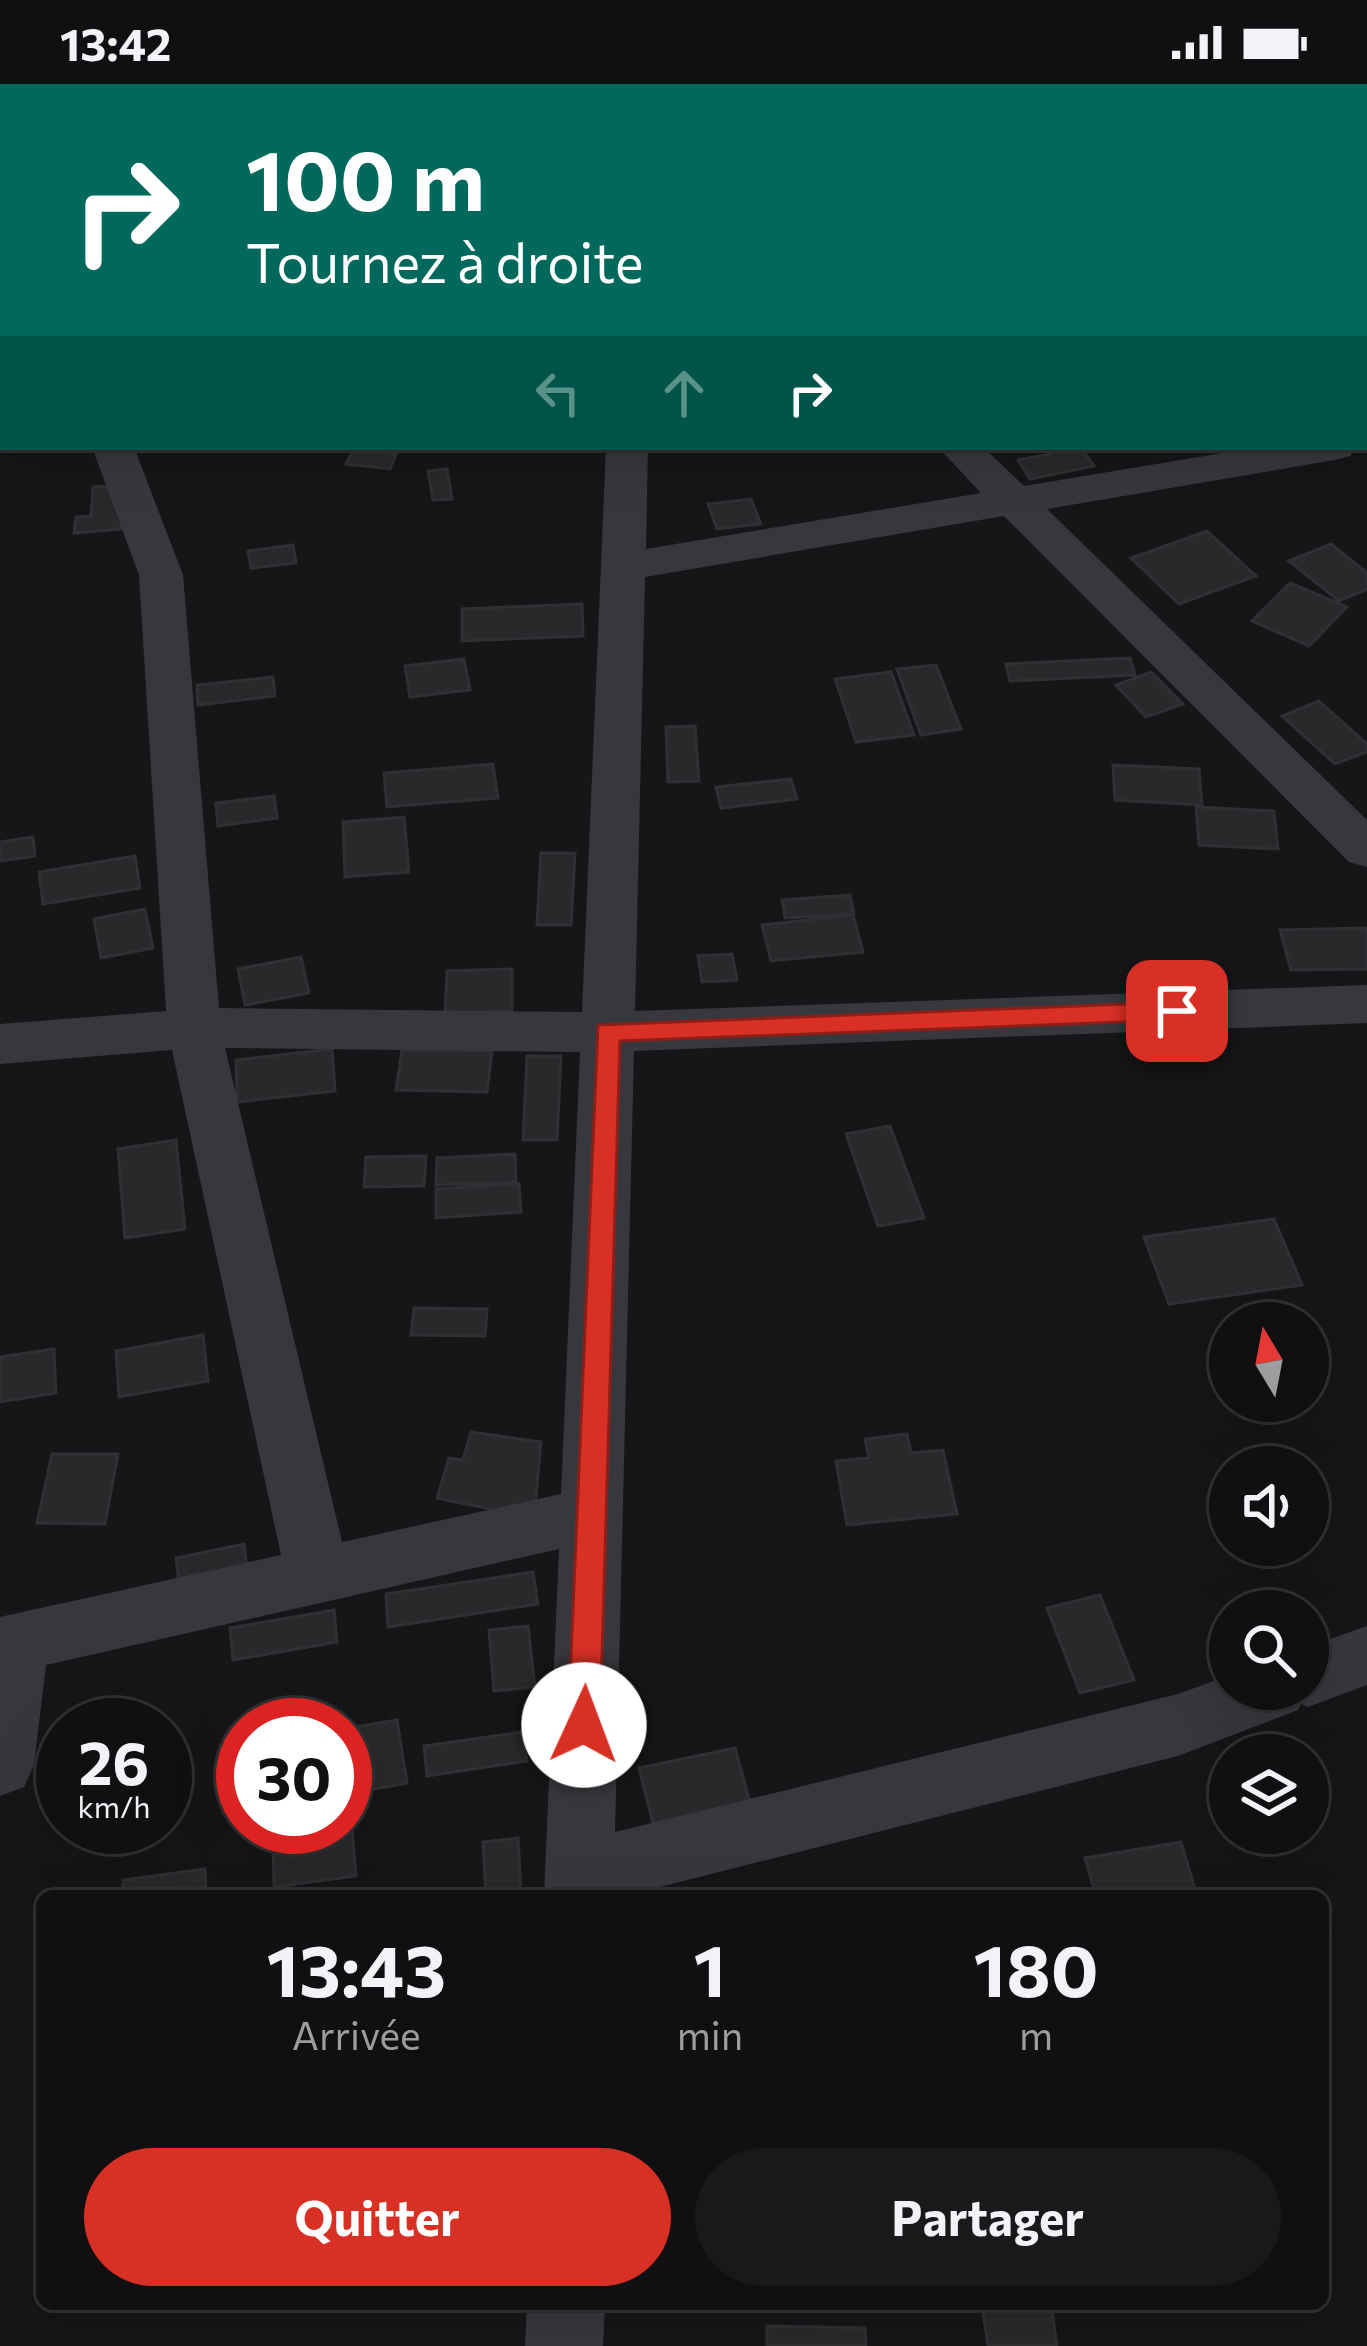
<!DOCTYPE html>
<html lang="fr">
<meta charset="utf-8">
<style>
body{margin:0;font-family:Commissioner,sans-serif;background:#19191b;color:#f1f3f6;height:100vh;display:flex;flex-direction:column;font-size:45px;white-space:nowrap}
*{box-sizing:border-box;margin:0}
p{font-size:39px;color:#9c9d9f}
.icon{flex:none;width:66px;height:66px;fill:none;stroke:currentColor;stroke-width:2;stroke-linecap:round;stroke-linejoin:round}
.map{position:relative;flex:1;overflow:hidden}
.sheet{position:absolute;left:36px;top:1806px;width:1293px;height:420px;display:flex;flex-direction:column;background:#101012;border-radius:18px;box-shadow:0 12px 48px #0002,0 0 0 3px #303032}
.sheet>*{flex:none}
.banner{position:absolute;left:0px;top:0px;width:1368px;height:366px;box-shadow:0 12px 48px #0002,0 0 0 3px #303032;background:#00695c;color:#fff;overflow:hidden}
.needle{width:78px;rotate:350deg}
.fabs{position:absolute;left:1209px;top:1218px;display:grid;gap:24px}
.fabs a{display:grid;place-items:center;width:120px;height:120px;border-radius:50%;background:#101012;box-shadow:0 12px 48px #0002,0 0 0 3px #303032;font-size:60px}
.speed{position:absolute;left:36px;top:1614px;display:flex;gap:24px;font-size:60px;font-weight:700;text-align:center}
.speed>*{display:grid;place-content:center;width:156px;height:156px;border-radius:50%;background:#101012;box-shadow:0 12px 48px #0002,0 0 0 3px #303032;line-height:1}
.speed small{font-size:30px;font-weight:400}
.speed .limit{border:18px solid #d22;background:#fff;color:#111}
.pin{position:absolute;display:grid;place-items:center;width:102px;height:102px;color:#fff;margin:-51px;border-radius:24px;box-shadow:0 6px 18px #0006}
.me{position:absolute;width:132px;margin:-66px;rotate:2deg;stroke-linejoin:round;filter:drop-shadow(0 0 9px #0008)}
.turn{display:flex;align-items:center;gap:42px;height:252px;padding:0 48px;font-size:54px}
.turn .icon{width:156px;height:156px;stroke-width:2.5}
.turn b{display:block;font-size:84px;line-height:102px}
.lanes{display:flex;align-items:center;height:114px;padding:0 48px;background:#0003;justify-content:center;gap:60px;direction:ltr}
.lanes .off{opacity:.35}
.eta{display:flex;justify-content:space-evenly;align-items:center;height:204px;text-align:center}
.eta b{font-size:72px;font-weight:700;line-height:84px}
.action{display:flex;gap:24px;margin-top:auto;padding:24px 48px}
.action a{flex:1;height:138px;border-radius:72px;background:#d93025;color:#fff;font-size:48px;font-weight:700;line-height:138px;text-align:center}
.action a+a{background:#19191b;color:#f1f3f6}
.status{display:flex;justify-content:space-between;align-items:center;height:84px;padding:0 60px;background:#101012;direction:ltr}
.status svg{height:33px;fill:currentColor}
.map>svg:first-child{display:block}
.building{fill:#29292c;stroke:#303034;stroke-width:3}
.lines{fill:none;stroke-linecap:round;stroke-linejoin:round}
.minor{fill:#37383d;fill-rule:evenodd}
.route{fill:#d93025;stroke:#8d1f18;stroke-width:3}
</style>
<div class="status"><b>13:42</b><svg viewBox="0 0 49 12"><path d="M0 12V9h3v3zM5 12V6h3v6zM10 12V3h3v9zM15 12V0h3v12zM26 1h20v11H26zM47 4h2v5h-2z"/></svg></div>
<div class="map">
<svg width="1367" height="2262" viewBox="0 0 1367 2262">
<rect width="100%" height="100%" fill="#161618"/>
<path class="building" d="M1046,363H1080L1094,382L1030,395L1018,376L1051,370Z
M353,366L396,370L390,385L346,380Z
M447,385L452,415L433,416L428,387Z
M123,401L121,445L74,449L76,433L91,432L93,403Z
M751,415L761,440L717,445L708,420Z
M1207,447L1256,492L1179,520L1131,474Z
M1331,460L1367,489V505L1339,517L1289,477Z
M293,461L296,479L251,484L248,467Z
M1290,499L1347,523L1309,562L1252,537Z
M582,520L583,552L462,557V525Z
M1130,574L1135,591L1010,597L1006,580Z
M464,575L470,606L410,613L405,582Z
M936,581L961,645L921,651L897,585Z
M891,588L914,651L856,658L835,595Z
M1151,588L1183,620L1146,633L1116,601Z
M273,593L275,612L198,621L197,601Z
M1319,617L1367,660V668L1335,680L1282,632Z
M695,642L699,697L668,698L666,643Z
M493,680L498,714L387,723L384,689Z
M1113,681L1199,685L1202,721L1115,716Z
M791,695L797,715L721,724L716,703Z
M274,712L277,734L218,742L216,719Z
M1196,723L1274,727L1278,765L1199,761Z
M404,733L409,788L345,793L343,738Z
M33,753L35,772L0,777V758Z
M541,769H575L571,841H537Z
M135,772L140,804L43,820L39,788Z
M850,811L854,830L785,834L782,816Z
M145,825L153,864L101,874L94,835Z
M853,831L863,868L771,877L762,841Z
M1367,844V885L1291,886L1280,846Z
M732,870L737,896L702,898L698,872Z
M301,873L309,909L245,921L238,885Z
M512,885V927L445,929L447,887Z
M332,965L335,1007L237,1018L236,976Z
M402,966L492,967L487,1008L396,1006Z
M527,972H561L557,1056H523Z
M890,1042L924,1134L878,1142L846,1050Z
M176,1056L185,1145L125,1154L118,1065Z
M515,1070L516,1098L436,1101L437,1074Z
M426,1072L424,1102L364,1103L366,1073Z
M519,1100L521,1128L436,1134V1105Z
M1274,1135L1302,1201L1169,1220L1144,1153Z
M414,1224L487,1225L485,1252L411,1251Z
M203,1251L208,1297L119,1313L116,1267Z
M54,1265L56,1309L0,1318V1273Z
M471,1348L541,1358L534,1434L437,1414L449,1374L463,1376Z
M907,1350L911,1369L943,1366L957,1430L847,1441L836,1377L869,1374L865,1355Z
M52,1370H118L105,1440L37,1439Z
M244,1460L248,1495L180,1508L176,1474Z
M533,1488L538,1520L388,1543L386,1510Z
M1100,1511L1134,1596L1080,1609L1047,1524Z
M334,1526L337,1558L233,1576L230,1544Z
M528,1542L535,1603L494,1607L489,1546Z
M397,1636L407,1699L364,1707L356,1643Z
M523,1648L527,1677L427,1692L424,1662Z
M735,1664L750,1718L653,1739L639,1684Z
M179,1676L182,1732L165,1735V1678Z
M352,1744L356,1792L274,1803L273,1755Z
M518,1754L521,1811L486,1812L483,1758Z
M1181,1758L1197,1812H1096L1085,1774Z
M205,1785L206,1812H123V1796Z
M982,2220H1051L1057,2262H988Z
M767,2242L865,2244L866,2262H767Z"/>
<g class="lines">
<path class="minor" d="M140,0H176L139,3Z
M621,0H657V3H621Z
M0,4H3V26H0Z
M1365,20H1367V42H1365Z
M1365,175L1367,176V201L1365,200Z
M92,363H134L183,491L219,924L582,928L606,363H648L646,465L981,409L938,363H983L1024,402L1259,363H1356L1350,372L1335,376L1047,425L1367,736V783L1349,778L1004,432L645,493L635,927L1367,901V939L634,967L615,1748L1178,1610L1230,1591V1605H1308V1563L1367,1542V1601L1308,1623L1301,1620L1298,1626L1178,1672L624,1812H544L559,1465L46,1581L34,1681L24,1703L0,1712V1533L281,1471L172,966L0,980V940L166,927L139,491ZM225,964L580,968L561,1410L342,1458Z
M527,2220H605L603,2262H525Z"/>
</g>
<path class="route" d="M1177,918L1190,927L1177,936L620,957L600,1641L596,1652L584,1656L573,1652L568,1641L598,941Z"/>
</svg>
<div class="fabs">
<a><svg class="needle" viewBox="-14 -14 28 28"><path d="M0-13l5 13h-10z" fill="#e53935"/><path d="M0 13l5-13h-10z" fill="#9c9d9f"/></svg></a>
<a><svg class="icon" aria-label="sound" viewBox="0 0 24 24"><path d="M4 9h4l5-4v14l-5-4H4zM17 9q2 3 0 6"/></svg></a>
<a><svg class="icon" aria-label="search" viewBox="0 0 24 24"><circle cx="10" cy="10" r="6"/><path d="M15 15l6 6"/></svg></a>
<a><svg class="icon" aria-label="layers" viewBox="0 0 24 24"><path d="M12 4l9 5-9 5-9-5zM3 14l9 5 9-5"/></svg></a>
</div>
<div class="speed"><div>26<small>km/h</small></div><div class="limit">30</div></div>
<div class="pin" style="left:1177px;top:927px;background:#d93025"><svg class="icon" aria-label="arrive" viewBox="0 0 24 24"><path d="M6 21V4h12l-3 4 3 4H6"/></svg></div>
<svg class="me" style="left:584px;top:1641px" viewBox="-20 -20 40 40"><circle r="19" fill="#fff"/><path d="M0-13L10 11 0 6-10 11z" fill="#d93025"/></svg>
<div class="banner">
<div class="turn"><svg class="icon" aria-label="right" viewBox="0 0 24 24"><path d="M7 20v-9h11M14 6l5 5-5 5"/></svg><div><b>100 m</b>Tournez à droite</div></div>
<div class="lanes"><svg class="icon off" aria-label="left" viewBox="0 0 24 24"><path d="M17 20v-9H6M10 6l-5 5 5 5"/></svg><svg class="icon off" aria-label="ahead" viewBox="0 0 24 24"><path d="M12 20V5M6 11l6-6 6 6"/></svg><svg class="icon" aria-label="right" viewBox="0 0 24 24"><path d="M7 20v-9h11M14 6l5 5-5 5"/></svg></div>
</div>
<section class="sheet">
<div class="eta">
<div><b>13:43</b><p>Arrivée</p></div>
<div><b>1</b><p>min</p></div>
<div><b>180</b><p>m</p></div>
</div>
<div class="action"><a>Quitter</a><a>Partager</a></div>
</section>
</div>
